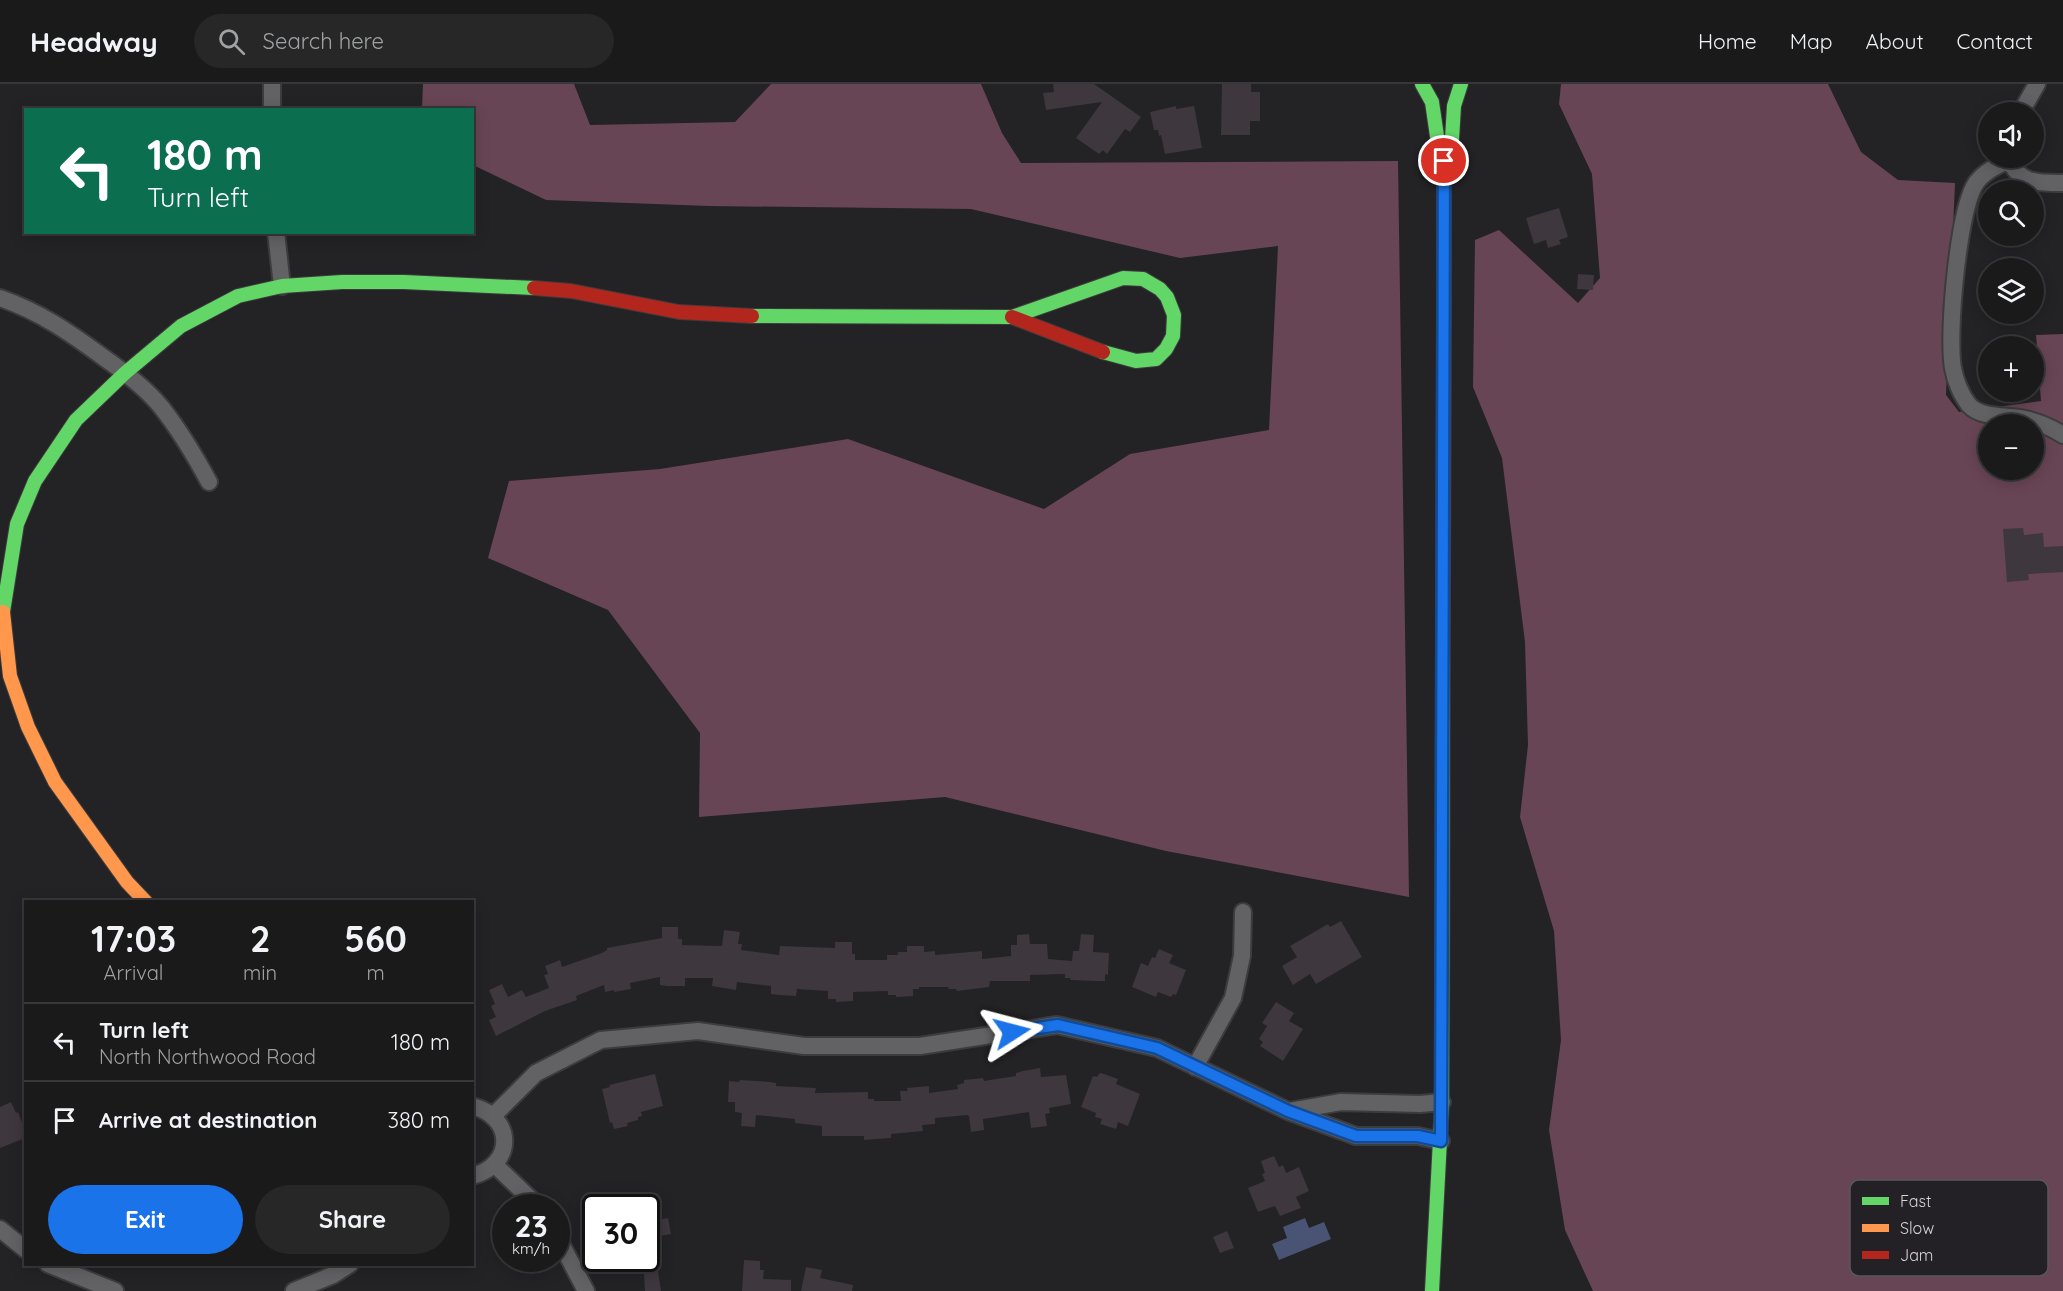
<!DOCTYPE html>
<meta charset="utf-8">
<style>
body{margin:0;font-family:Quicksand,sans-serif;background:#272728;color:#f1f3f6;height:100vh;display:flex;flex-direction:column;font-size:22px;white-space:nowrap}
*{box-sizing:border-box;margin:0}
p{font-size:20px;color:#9fa1a3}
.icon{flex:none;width:33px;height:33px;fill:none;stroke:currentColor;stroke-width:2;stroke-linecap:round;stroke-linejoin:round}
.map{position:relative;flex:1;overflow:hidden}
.sheet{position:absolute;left:24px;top:816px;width:450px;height:366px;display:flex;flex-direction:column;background:#1a1a1b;border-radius:0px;box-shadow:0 3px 15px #0003,0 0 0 2px #38383a}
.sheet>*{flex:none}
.guide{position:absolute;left:24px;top:24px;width:450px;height:126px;border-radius:0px;box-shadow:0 3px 15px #0003,0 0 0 2px #38383a;background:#0b6e4f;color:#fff;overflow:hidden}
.fabs{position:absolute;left:1978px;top:18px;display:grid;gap:12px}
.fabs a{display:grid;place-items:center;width:66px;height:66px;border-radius:50%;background:#1a1a1b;box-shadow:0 3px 15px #0003,0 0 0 2px #38383a;font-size:30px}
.speed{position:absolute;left:492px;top:1110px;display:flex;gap:12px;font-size:30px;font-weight:700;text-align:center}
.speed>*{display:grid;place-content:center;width:78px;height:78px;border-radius:50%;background:#1a1a1b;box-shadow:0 3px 15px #0003,0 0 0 2px #38383a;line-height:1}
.speed small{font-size:15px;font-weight:400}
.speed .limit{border:3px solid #111;border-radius:9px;background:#fff;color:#111}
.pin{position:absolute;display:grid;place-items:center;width:51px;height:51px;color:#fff;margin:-26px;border:3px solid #fff;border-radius:50%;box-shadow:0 2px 6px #0007}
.me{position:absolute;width:66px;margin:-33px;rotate:81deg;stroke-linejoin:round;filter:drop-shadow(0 0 4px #0008)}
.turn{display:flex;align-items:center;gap:21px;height:126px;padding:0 24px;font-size:27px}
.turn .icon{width:78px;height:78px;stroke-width:2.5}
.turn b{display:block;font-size:42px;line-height:51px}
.eta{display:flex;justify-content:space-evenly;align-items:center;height:102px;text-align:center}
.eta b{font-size:36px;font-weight:700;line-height:42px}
.action{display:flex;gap:12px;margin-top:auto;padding:12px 24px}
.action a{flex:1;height:69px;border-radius:36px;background:#1a73e8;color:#fff;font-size:24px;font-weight:700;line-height:69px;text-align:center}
.action a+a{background:#272728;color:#f1f3f6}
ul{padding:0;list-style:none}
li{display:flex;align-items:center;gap:18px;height:78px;padding:0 24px;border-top:2px solid #38383a}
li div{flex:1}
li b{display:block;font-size:22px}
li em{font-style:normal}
header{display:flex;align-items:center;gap:36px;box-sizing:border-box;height:84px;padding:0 30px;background:#1a1a1b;border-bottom:2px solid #38383a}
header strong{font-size:28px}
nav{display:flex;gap:33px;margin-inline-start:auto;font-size:21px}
.search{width:420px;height:54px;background:#272728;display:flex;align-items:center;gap:15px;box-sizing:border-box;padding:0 21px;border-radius:33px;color:#9fa1a3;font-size:22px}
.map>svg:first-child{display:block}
.forest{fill:#684554;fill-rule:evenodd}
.water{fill:#495374}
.building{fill:#3e373d}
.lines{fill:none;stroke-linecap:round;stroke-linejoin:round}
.street-casing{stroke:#3d3c3d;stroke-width:20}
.fast-casing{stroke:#3d3c3d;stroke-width:16}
.slow-casing{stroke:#3d3c3d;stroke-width:16}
.jam-casing{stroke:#3d3c3d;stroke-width:16}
.street{stroke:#626163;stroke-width:16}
.fast{stroke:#63d668;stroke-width:14}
.slow{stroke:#ff974d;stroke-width:14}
.jam{stroke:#b3261e;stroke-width:14}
.route-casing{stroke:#114b97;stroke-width:15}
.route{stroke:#1a73e8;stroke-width:10}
.key{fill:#232125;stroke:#58575a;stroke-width:1.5}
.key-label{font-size:16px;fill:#d5d4d6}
</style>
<header>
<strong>Headway</strong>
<div class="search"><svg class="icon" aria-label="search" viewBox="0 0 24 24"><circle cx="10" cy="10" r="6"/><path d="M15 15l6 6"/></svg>Search here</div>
<nav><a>Home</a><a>Map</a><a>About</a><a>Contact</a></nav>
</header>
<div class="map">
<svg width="2063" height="1207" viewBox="0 0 2063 1207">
<rect width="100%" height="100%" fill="#232224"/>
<path class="forest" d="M423,0H574L590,41L735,38L771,0H981L1002,49L1021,79L1398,77L1409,813L1166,767L945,713L699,733L700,649L608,526L488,474L509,397L660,385L848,355L1044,425L1130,370L1269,346L1278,162L1180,174L971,125L709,122L546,116L473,81L472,26L422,25Z
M1561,0H1828L1861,68L1898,96L1955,99L1946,311L1959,328L2041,317L2036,251L2063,250V1207H1593L1565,1146L1549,1046L1561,956L1554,847L1520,733L1528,661L1525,558L1502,374L1473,303L1475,156L1499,146L1578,219L1600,194L1592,90L1559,20ZM1989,340H2034V386H1989Z"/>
<path class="water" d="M1305,1134L1309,1144L1324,1138L1331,1155L1279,1176L1272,1160L1287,1154L1283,1143Z"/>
<path class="building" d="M1053,0H1094L1141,33L1130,48L1125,45L1107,70L1103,66L1099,70L1076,54L1102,18L1046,26L1043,9L1054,8Z
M1222,0H1251V8H1260V37H1250V51H1221Z
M1176,22V25L1194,22L1202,64L1165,70L1161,51L1159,52L1158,46H1154L1150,28Z
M1559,124L1568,153L1559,156L1561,160L1548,164L1546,156L1534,160L1526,134Z
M1578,190L1594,191L1593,206L1577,205Z
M2023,444L2024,451L2043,449L2044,463L2063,462V488L2028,490L2029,496L2007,498L2003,445Z
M1341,837L1362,873L1316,900L1310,890L1293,901L1282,882L1297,873L1290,862L1328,840L1330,843Z
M662,843H678V855H682V861L722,862L724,846L740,848L738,860H742L741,866L779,871L780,862L835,864V858H852V870H855V876H887V871H898V868H907V862H924V868L935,867V871L982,867V875L1011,872V861H1017V851L1029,850L1030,860H1047L1048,875L1072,877L1073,867H1079L1081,850L1094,851L1093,868L1109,869L1108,891L1105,890V897H1097L1070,896L1071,894H1065V890L1030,891V897H990L989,903L957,907L956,905H949L948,903H919V905H913V912L896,913V911H888V907L853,908V917L836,918V915H828V907L797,905L796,912L779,911L771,910V902L737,898L736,906L712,902L713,894H685V902H667L660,901V893L630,899L631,905L614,908V906L605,908L604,901L576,912L577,916L545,927L496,952L489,936L496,933L491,922L495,920L489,906L502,900L508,913L522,906L526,913L549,904L544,891L548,890L545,882L560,876L562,883L602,869L607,866V864L662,854Z
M1159,865L1173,871L1169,879L1186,886L1176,911L1173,910L1171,913L1158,908L1156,913L1132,903L1141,879L1148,882L1152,873L1155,874Z
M1276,918L1294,929L1289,937L1303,945L1283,977L1260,962L1263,958L1259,955L1267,942L1262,939Z
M1040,984L1041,993L1066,991L1071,1020L1049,1024L1050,1029L1045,1030L1047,1042L1031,1044L1029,1028L983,1035L984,1046L971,1048L969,1032L967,1031L935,1034V1040L922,1041L923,1047L891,1050V1054L864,1056V1052H822V1042L795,1039V1035L756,1031L755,1043L741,1042L742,1029L735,1028V1018H728L729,997L739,998L740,996L770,998L776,999V1002L816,1004L815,1009L868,1008V1015H874V1017H901L900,1007H908L907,1004L929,1002V1009L958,1005L957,1001L964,999V996L983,994L984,997L1016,992V989L1023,987Z
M1101,989L1118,995L1116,1000L1140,1010L1128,1042L1118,1038L1116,1045L1100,1040L1102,1035L1095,1033L1096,1029L1081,1023L1093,992L1097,993L1099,990Z
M655,990L663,1022L641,1028L642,1032L638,1033V1036L627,1039L628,1042L614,1045L612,1038L610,1039L602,1005L610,1003L609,1001Z
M11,1018L16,1029L18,1028L23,1041L22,1042L25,1054L0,1064V1023Z
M1274,1072L1279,1083L1283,1081L1286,1089L1299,1083L1309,1107L1296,1113L1301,1124L1280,1132L1275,1122L1258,1128L1248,1104L1265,1097L1262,1090L1265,1089L1261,1077Z
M646,1116H654L657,1136L668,1134L671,1150L660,1152L661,1155L646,1158Z
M1227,1147L1234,1164L1220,1169L1213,1153Z
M643,1174H656L661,1207H645Z
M744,1176L760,1177V1186H764L763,1195L791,1196V1207H742Z
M806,1183L822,1186L820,1194L853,1201L852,1207H801Z"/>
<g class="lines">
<defs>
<path id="street" d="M272,26V0
M2021,28L2037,0
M2009,74C2018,100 2038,99 2063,99
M2009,76C1996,82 1984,88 1976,99C1958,126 1947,251 1953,284C1955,296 1961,311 1969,321C1981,335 2009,331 2025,335C2038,338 2052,344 2063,351
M276,148L282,202
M0,214C40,228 69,248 103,273C124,288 146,304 162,324C180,347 195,372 209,398
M1195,983L1233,914L1242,872L1243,828
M472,1022C515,1033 515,1081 472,1092
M1290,1027L1341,1018L1420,1020L1442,1018
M494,1031L536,989L601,956L698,947L804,962H920L1057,941L1157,964L1288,1027L1356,1052H1418L1441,1057
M495,1081L540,1124
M0,1145L26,1166
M556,1150L586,1207
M48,1180L115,1207
M294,1207L333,1191L350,1180"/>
<path id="fast" d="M1422,0L1432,18L1438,59L1444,76
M1444,225V77L1452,55L1454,22L1461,0
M752,232L1012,233L1123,194L1143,195L1160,205L1167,213L1174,231L1173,252L1166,265L1156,275L1136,277L1103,268
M3,528L17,440L35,397L76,336L125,289L181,242L238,212L282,202L342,198H404L534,204
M1432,1207L1442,1018L1443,509"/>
<path id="slow" d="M3,528L10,592L28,643L55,698L127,798L146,818"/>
<path id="jam" d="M534,204L571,207L679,228L752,232
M1012,233L1103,268
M1443,509L1444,225"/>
</defs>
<use href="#street" class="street-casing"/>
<use href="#fast" class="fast-casing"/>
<use href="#slow" class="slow-casing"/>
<use href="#jam" class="jam-casing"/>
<use href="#street" class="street"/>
<use href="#fast" class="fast"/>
<use href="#slow" class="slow"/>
<use href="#jam" class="jam"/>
</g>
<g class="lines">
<defs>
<path id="route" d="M1012,948L1058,941L1157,964L1288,1027L1356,1052H1418L1441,1057L1444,77"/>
</defs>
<use href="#route" class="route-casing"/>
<use href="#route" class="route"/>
</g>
<rect x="1850" y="1096" width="198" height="96" rx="9" class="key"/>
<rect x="1862" y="1113" width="27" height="8" fill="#63d668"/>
<rect x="1862" y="1140" width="27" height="8" fill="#ff974d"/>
<rect x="1862" y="1167" width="27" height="8" fill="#b3261e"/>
<g class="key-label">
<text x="1900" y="1123">Fast</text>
<text x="1900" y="1150">Slow</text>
<text x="1900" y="1177">Jam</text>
</g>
</svg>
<div class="fabs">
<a><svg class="icon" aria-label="sound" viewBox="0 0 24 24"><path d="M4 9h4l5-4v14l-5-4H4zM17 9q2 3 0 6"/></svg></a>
<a><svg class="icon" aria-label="search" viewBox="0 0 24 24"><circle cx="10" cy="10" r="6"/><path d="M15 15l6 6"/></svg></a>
<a><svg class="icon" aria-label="layers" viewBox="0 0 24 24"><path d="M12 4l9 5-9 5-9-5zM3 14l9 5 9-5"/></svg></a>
<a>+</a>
<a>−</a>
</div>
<div class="speed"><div>23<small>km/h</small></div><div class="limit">30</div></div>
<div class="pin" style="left:1444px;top:77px;background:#d93025"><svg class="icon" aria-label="arrive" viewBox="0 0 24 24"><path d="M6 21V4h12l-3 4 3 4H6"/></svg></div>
<svg class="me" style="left:1012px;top:948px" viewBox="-20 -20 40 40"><path d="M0-17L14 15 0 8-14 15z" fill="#1a73e8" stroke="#fff" stroke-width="4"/></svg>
<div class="guide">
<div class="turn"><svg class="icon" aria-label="left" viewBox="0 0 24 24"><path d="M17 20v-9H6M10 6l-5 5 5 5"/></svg><div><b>180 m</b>Turn left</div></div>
</div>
<section class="sheet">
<div class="eta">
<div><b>17:03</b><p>Arrival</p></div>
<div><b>2</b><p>min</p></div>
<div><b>560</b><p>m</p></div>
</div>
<ul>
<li><svg class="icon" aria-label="left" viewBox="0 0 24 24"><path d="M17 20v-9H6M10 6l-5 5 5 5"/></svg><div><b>Turn left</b><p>North Northwood Road</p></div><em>180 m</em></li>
<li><svg class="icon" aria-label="arrive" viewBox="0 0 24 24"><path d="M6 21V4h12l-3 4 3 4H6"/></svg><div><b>Arrive at destination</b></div><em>380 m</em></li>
</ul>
<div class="action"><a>Exit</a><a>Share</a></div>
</section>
</div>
